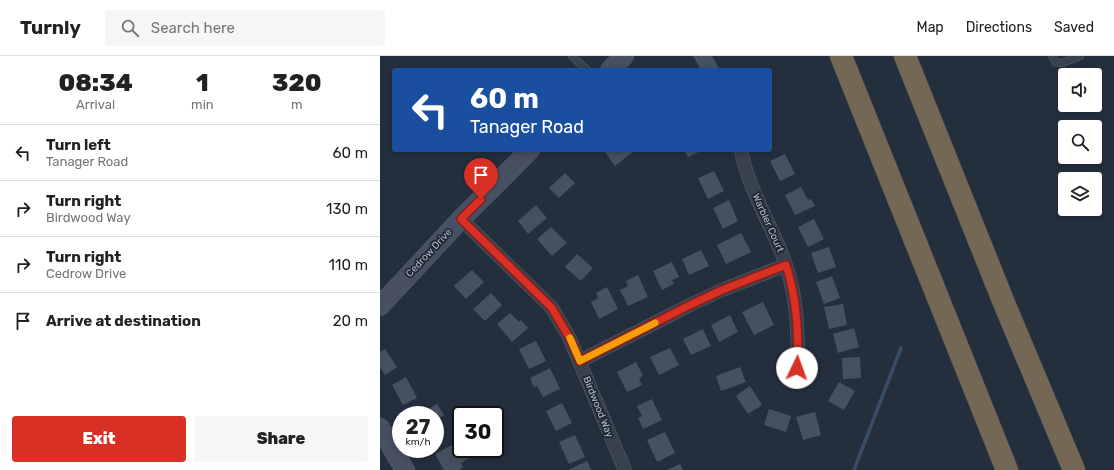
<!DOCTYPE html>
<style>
body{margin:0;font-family:Rubik,sans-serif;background:#f6f6f6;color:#222;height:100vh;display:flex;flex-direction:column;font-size:15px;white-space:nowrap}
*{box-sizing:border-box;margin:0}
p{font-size:13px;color:#767676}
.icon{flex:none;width:22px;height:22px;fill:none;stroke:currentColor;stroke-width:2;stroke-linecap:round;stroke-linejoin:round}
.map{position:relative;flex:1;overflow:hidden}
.sheet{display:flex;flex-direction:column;background:#fff;width:380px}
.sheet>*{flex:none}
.hud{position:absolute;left:12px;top:12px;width:380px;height:84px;border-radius:4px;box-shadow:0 2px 6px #0003;background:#1a4fa0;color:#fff;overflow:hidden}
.buttons{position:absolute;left:678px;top:12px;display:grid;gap:8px}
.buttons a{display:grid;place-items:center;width:44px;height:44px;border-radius:4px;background:#fff;box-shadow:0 2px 6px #0003;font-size:20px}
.speed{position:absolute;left:12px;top:350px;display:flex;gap:8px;font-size:20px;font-weight:700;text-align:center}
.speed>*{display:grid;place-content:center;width:52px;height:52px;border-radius:50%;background:#fff;box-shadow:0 2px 6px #0003;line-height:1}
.speed small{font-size:10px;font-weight:400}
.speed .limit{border:2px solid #111;border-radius:6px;background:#fff;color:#111}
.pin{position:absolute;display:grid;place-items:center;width:34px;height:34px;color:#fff;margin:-41px -17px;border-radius:50% 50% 50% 0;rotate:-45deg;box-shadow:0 0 4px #0007}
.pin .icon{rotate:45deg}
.me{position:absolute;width:44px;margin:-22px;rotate:3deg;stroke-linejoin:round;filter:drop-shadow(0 0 3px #0008)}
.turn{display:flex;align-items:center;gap:14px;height:84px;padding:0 12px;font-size:18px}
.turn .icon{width:52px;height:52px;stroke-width:2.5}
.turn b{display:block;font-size:28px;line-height:34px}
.eta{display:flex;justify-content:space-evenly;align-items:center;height:68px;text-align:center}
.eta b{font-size:24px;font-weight:800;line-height:28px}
.cta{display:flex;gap:8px;margin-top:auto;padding:8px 12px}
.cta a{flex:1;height:46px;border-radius:4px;background:#d93025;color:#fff;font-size:16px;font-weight:800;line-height:46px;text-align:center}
.cta a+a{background:#f6f6f6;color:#222}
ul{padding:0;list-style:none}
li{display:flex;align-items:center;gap:12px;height:56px;padding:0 12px;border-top:1px solid #e0e0e0}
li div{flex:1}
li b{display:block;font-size:15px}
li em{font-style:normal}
header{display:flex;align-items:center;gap:24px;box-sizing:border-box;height:56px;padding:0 20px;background:#fff;border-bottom:1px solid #e0e0e0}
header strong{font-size:19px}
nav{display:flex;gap:22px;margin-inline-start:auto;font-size:14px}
.search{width:280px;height:36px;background:#f6f6f6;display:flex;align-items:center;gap:10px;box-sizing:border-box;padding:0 14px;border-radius:4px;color:#767676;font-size:15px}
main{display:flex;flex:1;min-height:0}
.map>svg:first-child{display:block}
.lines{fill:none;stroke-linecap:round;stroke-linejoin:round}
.stream{stroke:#394c67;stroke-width:3.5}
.building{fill:#455162}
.lane-casing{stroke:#565f6c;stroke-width:8}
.street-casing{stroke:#565f6c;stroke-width:14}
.secondary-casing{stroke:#565f6c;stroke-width:20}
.highway-casing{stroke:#434c59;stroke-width:23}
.lane{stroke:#38414e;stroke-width:7}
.street{stroke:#38414e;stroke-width:13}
.secondary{stroke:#465061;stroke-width:19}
.highway{stroke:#746855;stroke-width:22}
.route-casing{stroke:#8d1f18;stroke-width:10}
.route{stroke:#d93025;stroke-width:7}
.slow{stroke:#f59e0b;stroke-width:7}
.labels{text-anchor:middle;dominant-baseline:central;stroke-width:3.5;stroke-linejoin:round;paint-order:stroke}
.street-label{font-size:10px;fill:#b4bcc9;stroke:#1d2633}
</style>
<header>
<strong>Turnly</strong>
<div class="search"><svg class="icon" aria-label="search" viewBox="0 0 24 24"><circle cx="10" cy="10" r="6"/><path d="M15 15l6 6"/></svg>Search here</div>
<nav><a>Map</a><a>Directions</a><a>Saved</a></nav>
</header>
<main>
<section class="sheet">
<div class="eta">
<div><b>08:34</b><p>Arrival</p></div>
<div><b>1</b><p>min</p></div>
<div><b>320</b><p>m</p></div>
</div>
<ul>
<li><svg class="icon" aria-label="left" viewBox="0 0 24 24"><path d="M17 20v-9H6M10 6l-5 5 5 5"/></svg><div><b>Turn left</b><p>Tanager Road</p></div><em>60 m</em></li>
<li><svg class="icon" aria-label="right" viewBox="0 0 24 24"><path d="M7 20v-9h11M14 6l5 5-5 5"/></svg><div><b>Turn right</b><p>Birdwood Way</p></div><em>130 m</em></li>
<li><svg class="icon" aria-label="right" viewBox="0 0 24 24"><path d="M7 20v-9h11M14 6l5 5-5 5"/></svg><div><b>Turn right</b><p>Cedrow Drive</p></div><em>110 m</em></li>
<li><svg class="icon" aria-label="arrive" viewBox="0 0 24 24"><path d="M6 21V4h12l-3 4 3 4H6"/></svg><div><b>Arrive at destination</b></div><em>20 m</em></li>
</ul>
<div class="cta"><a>Exit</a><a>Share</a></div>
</section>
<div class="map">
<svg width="734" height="414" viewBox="0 0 734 414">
<rect width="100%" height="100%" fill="#242f3e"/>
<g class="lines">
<path class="stream" d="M474,414L521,292"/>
</g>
<path class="building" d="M313,0H332L340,14H321Z
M227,94H255L235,110L225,96Z
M304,94H323L308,101Z
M405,98L415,118L400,125L390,105Z
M334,115L344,135L328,143L318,122Z
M185,117L195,127L179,142L169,132Z
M421,131L428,144L431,143L435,150L415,159L405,139Z
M349,144L358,165L343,173L333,152Z
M156,149L167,162L148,178L138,165Z
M434,163L444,183L428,191L418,171Z
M171,171L187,187L172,200L157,183Z
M361,177L371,196L346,208L337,189Z
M449,191L456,211L438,217L431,197Z
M321,194L329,210L309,219L302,203Z
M197,198L213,212L201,225L185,211Z
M292,206L299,221L292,224L294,228L282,234L273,215Z
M92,214L104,226L86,243L74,230Z
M258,219L268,241L248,250L240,234L248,230L246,225Z
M452,220L460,242L444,248L436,226Z
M227,231L238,253L219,263L211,246L218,242L216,237Z
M111,237L122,249L105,265L93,253Z
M383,246L394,269L374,279L362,256Z
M463,248L467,269L449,273L444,251Z
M130,257L139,266L141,264L148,272L132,286L117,268Z
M350,259L358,276L339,286L331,269Z
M474,272L479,291L458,297L453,278Z
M323,273L331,290L311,299L303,283Z
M156,285L166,305L149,313L139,293Z
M290,292L299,309L279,319L270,301Z
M5,293L17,311L5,319L0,311V296Z
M480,301L481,322L463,323L462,302Z
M256,306L263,320L259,322L262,329L247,336L237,316Z
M360,311L366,326L341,335L336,320Z
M170,312L180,333L163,341L157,330L154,332L150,322Z
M26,321L37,342L23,349L12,329Z
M459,326L475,335L464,354L448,345Z
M370,330L382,349L368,358L356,340Z
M272,343L282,364L263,373L258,362L262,360L257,350Z
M182,347L192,367L176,375L166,355Z
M57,348L64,359L55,364V359H38Z
M389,353L411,360L406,376L384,369Z
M435,356L441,379L423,384L416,361Z
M285,376L295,397L277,406L267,384Z
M195,379L205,401L189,408L179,386Z
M72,389L75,395L81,392V393H85L90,402L81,407L83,411L79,414H64L55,398Z
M207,405L211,414H188Z
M300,408L303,414H287Z"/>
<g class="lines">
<defs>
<path id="lane" d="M192,0L207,14
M672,0L676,7H682L700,0"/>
<path id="street" d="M361,94C368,132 390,166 403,201C417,237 419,274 417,312
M81,163L172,252L189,281L245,414
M200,305L312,248L342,234L406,209"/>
<path id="secondary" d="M230,14L244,0
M0,250L81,163L150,94
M0,372L25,414"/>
<path id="highway" d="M461,0L627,414
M525,0L624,247L694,414"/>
</defs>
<use href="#lane" class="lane-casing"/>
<use href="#street" class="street-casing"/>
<use href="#secondary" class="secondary-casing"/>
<use href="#highway" class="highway-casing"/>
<use href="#lane" class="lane"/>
<use href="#street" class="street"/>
<use href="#secondary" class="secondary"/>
<use href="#highway" class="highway"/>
</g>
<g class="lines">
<defs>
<path id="route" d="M101,143L81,163L172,252L189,281L200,305L312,248L342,234L406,209C417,243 419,277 417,312"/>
</defs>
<use href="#route" class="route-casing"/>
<use href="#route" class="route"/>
<path class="slow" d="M190,282L200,305L275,267"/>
</g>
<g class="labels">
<g class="street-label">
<text transform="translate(388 167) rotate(66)">Warbler Court</text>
<text transform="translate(49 197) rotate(-47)">Cedrow Drive</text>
<text transform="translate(218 351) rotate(68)">Birdwood Way</text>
</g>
</g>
</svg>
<div class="buttons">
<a><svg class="icon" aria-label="sound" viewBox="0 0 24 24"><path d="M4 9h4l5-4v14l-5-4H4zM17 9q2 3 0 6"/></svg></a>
<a><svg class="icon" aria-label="search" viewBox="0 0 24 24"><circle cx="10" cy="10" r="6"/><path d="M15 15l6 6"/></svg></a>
<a><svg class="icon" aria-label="layers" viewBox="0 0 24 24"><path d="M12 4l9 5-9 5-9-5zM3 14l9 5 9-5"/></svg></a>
</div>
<div class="speed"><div>27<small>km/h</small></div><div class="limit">30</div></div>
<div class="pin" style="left:101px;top:143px;background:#d93025"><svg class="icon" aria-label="arrive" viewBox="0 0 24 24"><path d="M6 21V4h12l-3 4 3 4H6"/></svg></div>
<svg class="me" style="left:417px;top:312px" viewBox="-20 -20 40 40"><circle r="19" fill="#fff"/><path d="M0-13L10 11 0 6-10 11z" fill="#d93025"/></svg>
<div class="hud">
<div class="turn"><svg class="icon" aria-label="left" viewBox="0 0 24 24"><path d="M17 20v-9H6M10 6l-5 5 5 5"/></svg><div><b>60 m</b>Tanager Road</div></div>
</div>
</div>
</main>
